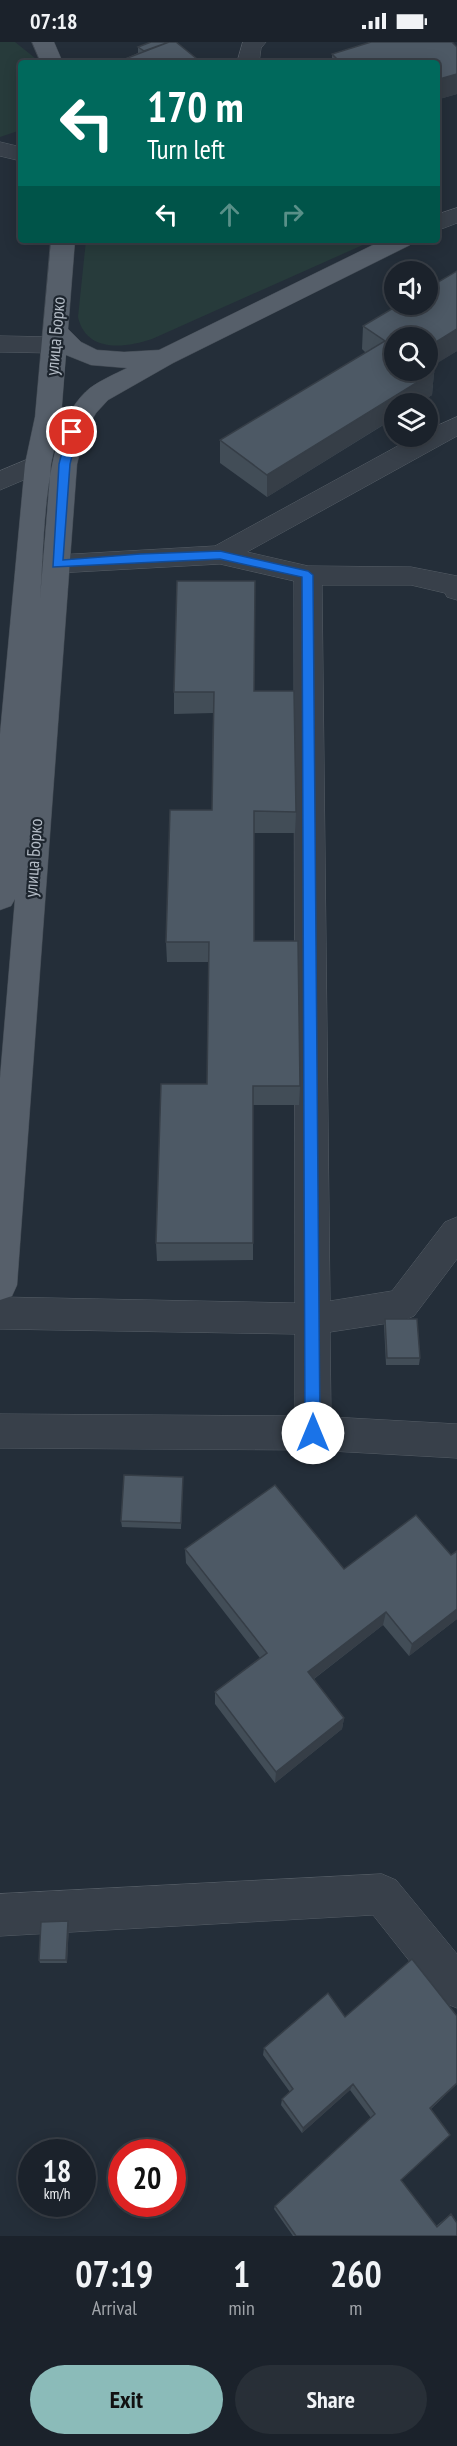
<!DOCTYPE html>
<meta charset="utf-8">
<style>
body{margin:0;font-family:"PT Sans Narrow",sans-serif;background:#282f37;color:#f1f3f6;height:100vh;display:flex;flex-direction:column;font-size:22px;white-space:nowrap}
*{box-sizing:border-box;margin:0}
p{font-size:20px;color:#a0a4a9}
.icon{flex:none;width:33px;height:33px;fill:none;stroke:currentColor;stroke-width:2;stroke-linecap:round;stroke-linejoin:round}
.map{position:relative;height:2194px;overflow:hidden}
.panel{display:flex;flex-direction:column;background:#1b222b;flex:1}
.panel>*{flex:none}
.top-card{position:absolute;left:18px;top:18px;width:422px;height:183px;border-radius:6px;box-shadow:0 3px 15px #0003,0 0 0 2px #393f47;background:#00695c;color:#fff;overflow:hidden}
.tools{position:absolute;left:384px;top:219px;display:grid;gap:12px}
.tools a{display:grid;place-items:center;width:54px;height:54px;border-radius:50%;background:#1b222b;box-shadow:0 3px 15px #0003,0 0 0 2px #393f47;font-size:30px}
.speed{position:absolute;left:18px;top:2097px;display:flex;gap:12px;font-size:30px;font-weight:700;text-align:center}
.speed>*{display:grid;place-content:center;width:78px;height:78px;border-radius:50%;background:#1b222b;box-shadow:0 3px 15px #0003,0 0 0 2px #393f47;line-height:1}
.speed small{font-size:15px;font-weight:400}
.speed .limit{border:9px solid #d22;background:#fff;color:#111}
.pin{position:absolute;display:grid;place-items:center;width:51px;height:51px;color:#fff;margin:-26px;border:3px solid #fff;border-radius:50%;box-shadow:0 2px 6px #0007}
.me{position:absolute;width:66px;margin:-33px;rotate:0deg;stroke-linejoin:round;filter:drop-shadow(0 0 4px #0008)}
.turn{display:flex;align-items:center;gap:21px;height:126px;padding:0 30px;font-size:27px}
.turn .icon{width:78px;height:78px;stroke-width:2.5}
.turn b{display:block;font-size:42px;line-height:51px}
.lanes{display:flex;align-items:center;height:57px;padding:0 30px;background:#0003;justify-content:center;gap:30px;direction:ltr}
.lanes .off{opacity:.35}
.eta{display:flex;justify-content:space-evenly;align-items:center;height:102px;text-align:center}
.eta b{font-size:36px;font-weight:700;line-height:42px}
.action{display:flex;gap:12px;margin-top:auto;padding:12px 30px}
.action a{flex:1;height:69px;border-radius:36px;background:#8bbbb9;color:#111;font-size:24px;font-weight:700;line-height:69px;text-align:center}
.action a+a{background:#282f37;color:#f1f3f6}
.status{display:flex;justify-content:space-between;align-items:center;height:42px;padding:0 30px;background:#1b222b;direction:ltr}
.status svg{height:16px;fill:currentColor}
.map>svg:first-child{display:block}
.green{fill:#273b3b}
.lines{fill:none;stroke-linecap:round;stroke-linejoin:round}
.minor-casing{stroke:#565e67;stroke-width:1}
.major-casing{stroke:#414952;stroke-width:1}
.minor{fill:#38404a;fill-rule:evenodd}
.major{fill:#565f6a;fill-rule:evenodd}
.wall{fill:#424d57}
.shaded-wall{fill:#363e47}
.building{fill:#4d5965;stroke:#363e47;stroke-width:1.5}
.route{fill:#1a73e8;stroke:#114b97;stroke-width:1.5}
.labels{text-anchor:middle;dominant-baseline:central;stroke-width:4.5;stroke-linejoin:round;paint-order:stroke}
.street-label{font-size:18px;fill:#b3bbc5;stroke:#1d252e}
</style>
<div class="status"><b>07:18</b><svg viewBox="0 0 49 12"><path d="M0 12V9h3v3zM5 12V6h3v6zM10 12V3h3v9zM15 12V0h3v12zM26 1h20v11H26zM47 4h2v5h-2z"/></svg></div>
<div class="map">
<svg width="457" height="2194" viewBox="0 0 457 2194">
<rect width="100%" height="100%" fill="#242e39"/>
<path class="green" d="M0,0H15L35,16L37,21H21V88L0,95Z
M86,198H374L152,297C125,306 86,311 78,275Z"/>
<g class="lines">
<defs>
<path id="minor" d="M243,0H266L261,6L259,21H237Z
M0,100L21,105V119L0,114Z
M457,166V181L436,189V173Z
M0,294L55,295L64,297L67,303L64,309L55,311L0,310Z
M457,375V394L247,510L308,524L411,525L457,534V558L447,555L445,551L411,543H322L330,1259L392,1249L445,1180L457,1175V1217L414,1274L402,1279L330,1290L331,1375L457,1382V1416L313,1408L0,1406V1372L295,1374V1292L0,1287V1255L295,1261L294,539L220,522L57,531L47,529L44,522L47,515L57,513L215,504L416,394H428V388Z
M38,413L47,416L51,422L47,428L0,448V429Z
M382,1832L396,1838L457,1912V1966L442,1960L373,1873L0,1894V1852Z"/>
<path id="major" d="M32,0H54L63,21H41Z
M51,198H75L68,287L81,300L97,308L124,310L159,308L383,198H414L410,203L173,321L108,358L96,371L85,390L77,422L17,1243L12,1254L0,1258V1036L15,857L11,864L0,868V692L25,422L35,375ZM66,313L91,323L127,326C115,332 101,338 90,346C41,385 45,499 40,557L51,422L61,375Z"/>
</defs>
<use href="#minor" class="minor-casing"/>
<use href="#major" class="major-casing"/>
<use href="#minor" class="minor"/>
<use href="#major" class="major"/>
</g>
<path class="wall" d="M371,0H452L457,5V52L436,58V21H332V12Z
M138,5L202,21H117V20L138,11Z
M457,229V309L428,326L434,330L432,353L267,455L220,421V398L366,311L362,307L363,284Z
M254,649L296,770L295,791H254V899L300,1044L299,1063H253V1218L157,1219L156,1201L207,1042L209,920H167L166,900L212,768L213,671L174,672V650Z
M385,1277L420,1316L419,1323H386L384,1284Z
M183,1435L181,1487L122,1485L121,1479Z
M185,1507L344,1527L451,1513L457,1509V1577L409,1614L383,1583L314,1637L344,1676L342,1687L275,1741L215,1662V1650L260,1616L186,1521Z
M69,1882L67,1921H40L39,1918Z
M457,1974V2042L431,2067L401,2138L436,2184L451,2172L457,2194H293L274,2167L275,2164L371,2076L350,2048L302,2091L281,2063L282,2057L290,2050L263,2013L264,2006L345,1975Z"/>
<path class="shaded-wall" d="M457,32V52L436,58V38Z
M457,287V309L428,327V305Z
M434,330L432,353L418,362H394V376L267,455V433Z
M457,1567V1577L409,1614L412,1602Z
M386,1570L383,1583L307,1642L308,1630Z
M344,1676L342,1687L275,1741L276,1730Z
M68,1879L69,1882L67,1921L66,1918Z
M457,2041V2042L426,2071L430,2066Z
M353,2042L350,2048L302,2091L303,2086Z"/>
<path class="building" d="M151,0H169L144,9L138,5Z
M169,0H176L202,21H118L117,20Z
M371,0H452L457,5V32L436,38V21H341L332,12Z
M457,229V287L428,305V296H394V328H428V326L434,330L267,433L220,398L385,299L363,284L400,262H428V246Z
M177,539H255L254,649H294L296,770L254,769V899H298L300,1044H253V1201H156L161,1042H207L209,900H166L170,768H212L214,650H174Z
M385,1277H417L420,1316H387Z
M124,1433L183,1435L181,1481L121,1479Z
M275,1443L344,1527L416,1473L451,1513L457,1509V1567L412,1602L386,1570L308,1630L344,1676L276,1730L215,1650L267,1611L185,1507Z
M68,1879L66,1918H39L41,1880Z
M412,1917L457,1974V2041L430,2066L450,2093L401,2138L437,2185L451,2172L457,2181V2194H296L275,2164L375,2072L353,2042L303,2086L282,2057L293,2047L264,2006L328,1951L345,1975Z"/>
<path class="route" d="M72,387L78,390L70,422L63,518L140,512L220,509L308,529L313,533L320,1391L318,1396L313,1398L307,1396L305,1391L302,535L220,517L53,525L59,422L67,390Z"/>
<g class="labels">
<g class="street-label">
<text transform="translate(55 294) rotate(-85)">улица Борко</text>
<text transform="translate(33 816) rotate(-86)">улица Борко</text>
</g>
</g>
</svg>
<div class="tools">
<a><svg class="icon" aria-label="sound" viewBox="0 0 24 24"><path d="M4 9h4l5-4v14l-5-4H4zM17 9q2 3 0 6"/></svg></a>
<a><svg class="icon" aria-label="search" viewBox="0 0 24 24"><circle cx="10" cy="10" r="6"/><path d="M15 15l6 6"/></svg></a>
<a><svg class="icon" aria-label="layers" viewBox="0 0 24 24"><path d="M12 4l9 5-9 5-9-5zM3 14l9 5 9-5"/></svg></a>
</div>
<div class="speed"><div>18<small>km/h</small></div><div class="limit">20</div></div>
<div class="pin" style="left:72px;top:390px;background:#d93025"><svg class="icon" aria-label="arrive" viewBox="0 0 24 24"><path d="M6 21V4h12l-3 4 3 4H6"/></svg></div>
<svg class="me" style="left:313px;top:1391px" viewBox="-20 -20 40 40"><circle r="19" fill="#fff"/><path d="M0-13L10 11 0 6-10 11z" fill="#1a73e8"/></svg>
<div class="top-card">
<div class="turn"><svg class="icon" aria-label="left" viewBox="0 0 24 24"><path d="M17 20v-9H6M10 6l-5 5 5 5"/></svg><div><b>170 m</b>Turn left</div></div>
<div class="lanes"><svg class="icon" aria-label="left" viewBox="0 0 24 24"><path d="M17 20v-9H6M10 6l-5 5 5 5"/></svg><svg class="icon off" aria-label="ahead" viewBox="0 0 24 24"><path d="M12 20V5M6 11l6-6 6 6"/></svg><svg class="icon off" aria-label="right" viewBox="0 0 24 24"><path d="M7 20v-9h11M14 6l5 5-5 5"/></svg></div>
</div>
</div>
<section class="panel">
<div class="eta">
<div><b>07:19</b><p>Arrival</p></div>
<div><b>1</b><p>min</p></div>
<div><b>260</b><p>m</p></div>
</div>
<div class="action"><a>Exit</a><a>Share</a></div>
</section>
